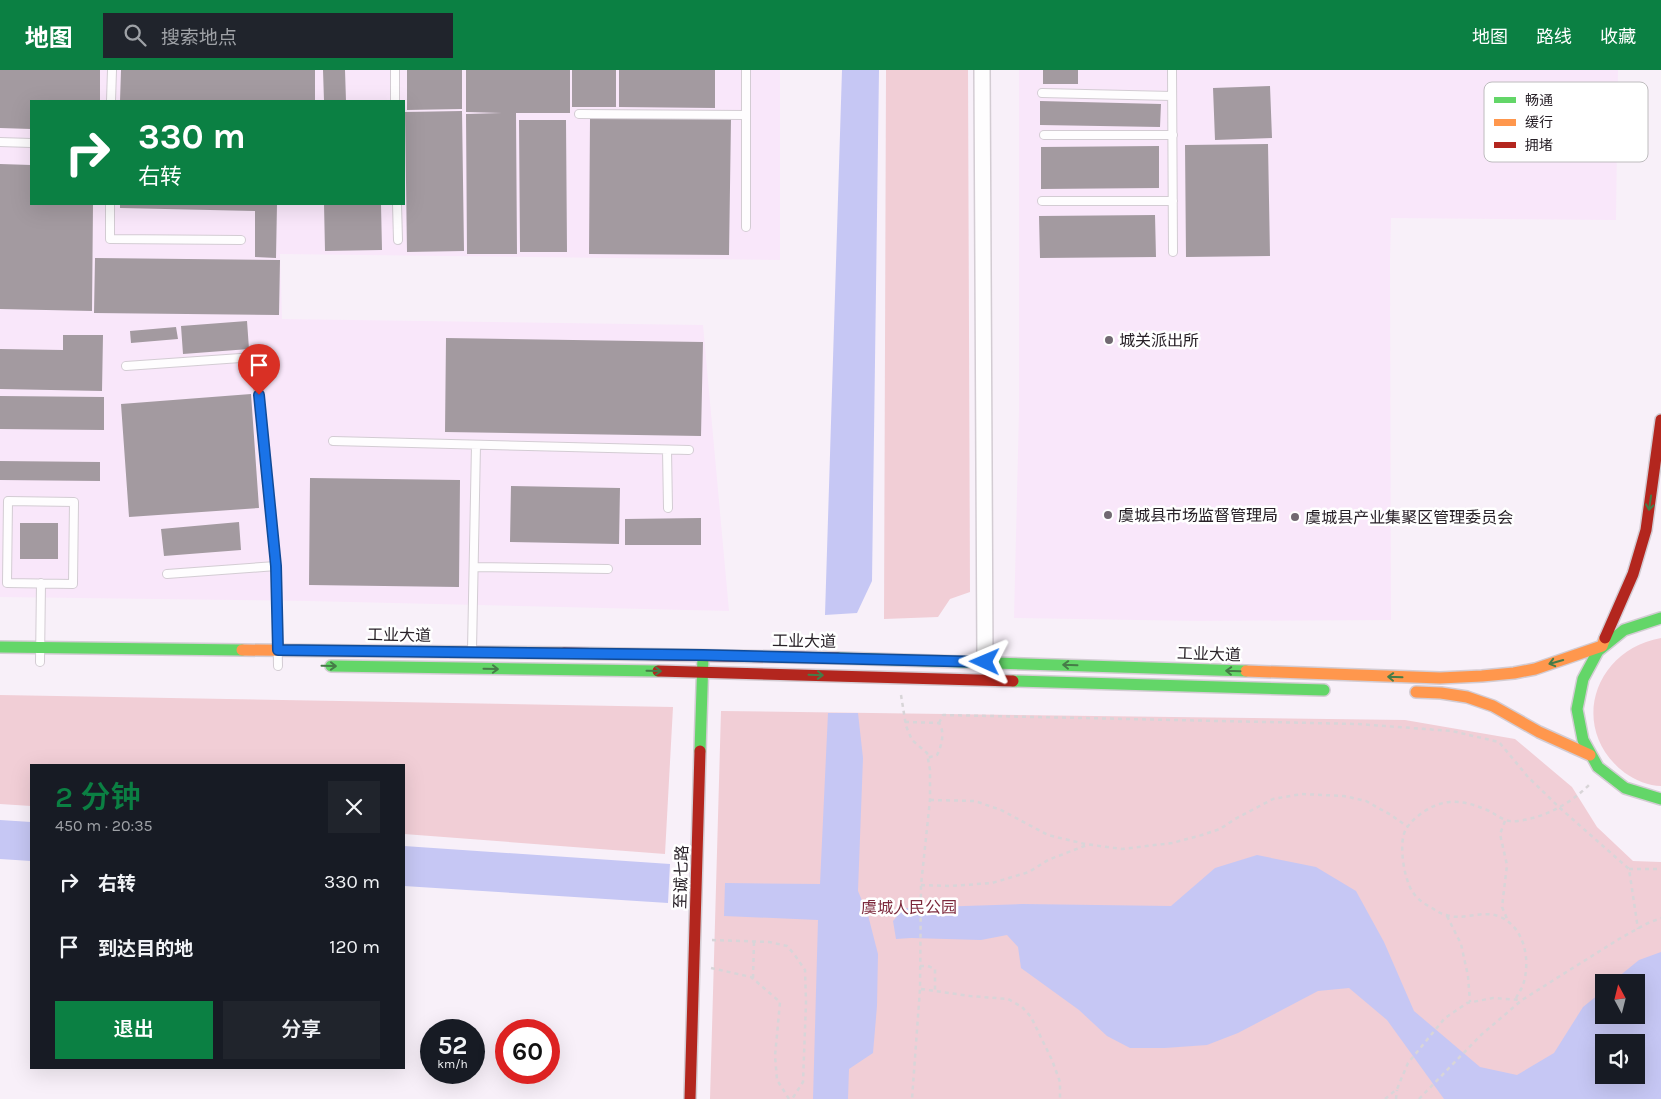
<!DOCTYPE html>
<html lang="zh">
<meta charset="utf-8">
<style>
body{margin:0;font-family:Karla,"Noto Sans SC",sans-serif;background:#20242c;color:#f1f3f6;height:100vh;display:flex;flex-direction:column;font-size:19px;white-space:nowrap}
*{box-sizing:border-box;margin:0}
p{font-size:16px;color:#9ea1a6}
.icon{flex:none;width:28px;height:28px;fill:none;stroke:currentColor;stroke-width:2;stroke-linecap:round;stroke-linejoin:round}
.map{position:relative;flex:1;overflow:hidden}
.side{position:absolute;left:30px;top:694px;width:375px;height:305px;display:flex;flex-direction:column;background:#171b24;border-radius:0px;box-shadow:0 5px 20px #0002}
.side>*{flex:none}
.guide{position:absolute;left:30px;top:30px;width:375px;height:105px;border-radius:0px;box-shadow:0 5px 20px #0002;background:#0b8043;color:#fff;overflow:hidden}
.needle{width:32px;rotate:353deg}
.controls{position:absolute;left:1595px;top:904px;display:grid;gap:10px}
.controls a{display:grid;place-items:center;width:50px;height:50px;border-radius:0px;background:#171b24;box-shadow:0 5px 20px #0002;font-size:25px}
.speed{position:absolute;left:420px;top:949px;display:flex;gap:10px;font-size:25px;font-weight:700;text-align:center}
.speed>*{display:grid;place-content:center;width:65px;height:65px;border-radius:50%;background:#171b24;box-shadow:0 5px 20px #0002;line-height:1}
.speed small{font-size:12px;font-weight:400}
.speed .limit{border:8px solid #d22;background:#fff;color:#111}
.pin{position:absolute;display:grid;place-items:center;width:42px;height:42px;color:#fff;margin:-51px -21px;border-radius:50% 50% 50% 0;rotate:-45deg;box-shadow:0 0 5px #0007}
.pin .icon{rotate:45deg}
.me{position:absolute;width:55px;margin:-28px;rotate:271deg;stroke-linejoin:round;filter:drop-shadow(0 0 4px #0008)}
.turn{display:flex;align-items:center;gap:18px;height:105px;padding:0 25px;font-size:22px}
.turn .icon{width:65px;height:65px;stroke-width:2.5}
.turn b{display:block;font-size:35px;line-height:42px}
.round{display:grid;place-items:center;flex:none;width:52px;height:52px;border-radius:0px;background:#20242c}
.summary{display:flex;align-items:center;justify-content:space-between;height:85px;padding:0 25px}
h1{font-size:30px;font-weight:600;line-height:38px;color:#0b8043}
.button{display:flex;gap:10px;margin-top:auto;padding:10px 25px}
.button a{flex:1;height:58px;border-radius:0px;background:#0b8043;color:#fff;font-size:20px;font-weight:600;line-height:58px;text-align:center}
.button a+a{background:#20242c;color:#f1f3f6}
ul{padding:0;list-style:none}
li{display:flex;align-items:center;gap:15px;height:65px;padding:0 25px}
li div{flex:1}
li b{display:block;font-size:19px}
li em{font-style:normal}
header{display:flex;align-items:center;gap:30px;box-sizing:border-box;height:70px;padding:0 25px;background:#0b8043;color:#fff}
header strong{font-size:24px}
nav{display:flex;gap:28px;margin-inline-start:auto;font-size:18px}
.search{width:350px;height:45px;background:#20242c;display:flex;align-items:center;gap:12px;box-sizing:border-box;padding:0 18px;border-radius:0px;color:#9ea1a6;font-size:19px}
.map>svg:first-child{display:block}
.built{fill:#f9e7fa;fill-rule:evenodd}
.green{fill:#f1ced6;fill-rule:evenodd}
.water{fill:#c6c7f4;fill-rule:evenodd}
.building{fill:#a39aa0}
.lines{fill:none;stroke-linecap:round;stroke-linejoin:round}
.lane-casing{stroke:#d3ccd3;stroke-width:10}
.street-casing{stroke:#d3ccd3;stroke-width:18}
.fast-casing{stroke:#d3ccd3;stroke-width:14}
.slow-casing{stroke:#d3ccd3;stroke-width:14}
.jam-casing{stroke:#d3ccd3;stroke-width:14}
.path{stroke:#d8d5d8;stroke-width:2.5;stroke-dasharray:4 4;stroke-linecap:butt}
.lane{stroke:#fefdfe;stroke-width:8}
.street{stroke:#fefdfe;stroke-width:15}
.fast{stroke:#63d668;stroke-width:11}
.slow{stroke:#ff974d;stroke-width:11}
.jam{stroke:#b3261e;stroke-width:11}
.oneway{stroke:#467c48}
.route-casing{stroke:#114b97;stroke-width:12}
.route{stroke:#1a73e8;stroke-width:9}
.poi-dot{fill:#716971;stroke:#fff;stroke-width:2}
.labels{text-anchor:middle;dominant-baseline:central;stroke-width:5;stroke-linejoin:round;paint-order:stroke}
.poi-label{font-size:16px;fill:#282128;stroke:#fff;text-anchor:start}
.street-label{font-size:16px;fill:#282128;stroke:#fff}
.park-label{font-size:16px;fill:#7d2a3d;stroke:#fff}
.key{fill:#fff;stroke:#bebcbe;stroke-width:1}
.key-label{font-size:14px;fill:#282128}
</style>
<header>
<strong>地图</strong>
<div class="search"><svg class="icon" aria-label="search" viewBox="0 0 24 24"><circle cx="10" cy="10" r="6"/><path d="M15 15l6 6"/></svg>搜索地点</div>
<nav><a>地图</a><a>路线</a><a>收藏</a></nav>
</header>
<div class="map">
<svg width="1661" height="1029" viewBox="0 0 1661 1029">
<rect width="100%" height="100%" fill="#f8f0f9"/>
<path class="built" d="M0,0H780V190L280,184L282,249L703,255L729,541L308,531L0,527ZM31,31H404V134H31Z
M1019,0H1618L1616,150L1391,148L1390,190L1391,550L1199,551L1014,548L1019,341Z"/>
<path class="green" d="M886,0H968L970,522L950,529L938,547L884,549Z
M1661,568V716C1649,716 1635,710 1625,703C1568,660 1593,580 1661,568Z
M0,625L673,637L665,784L404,764V695H31V736L0,734Z
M721,641L1405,650L1515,669L1572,717L1597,757L1633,791L1661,792V1029H710ZM1604,912H1636V945H1604ZM1604,972H1636V1005H1604Z"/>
<path class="water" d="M842,0H879L872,511L857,543L825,545Z
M828,643H858L863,688L858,821L868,845L878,884L877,936L873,983L849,999L848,1029H813L818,850L724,846L725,813L820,814Z
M0,750L31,752V791L0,789Z
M404,776L670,794L668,833L404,816Z
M1257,785L1316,797L1356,821L1384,872L1414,941L1480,997L1517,1005L1554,983L1583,937L1604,920V945H1636V912H1612L1639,890L1661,882V1029H1444L1387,950L1349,918L1318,921L1238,963L1207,975L1165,978H1130L1107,966L1079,940L1021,898L1018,877L1007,865L981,870L911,868L896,869L893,851L904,838L1022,834L1171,836L1215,798ZM1636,972V1005H1604V972Z"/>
<path class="building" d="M0,0H100V31H31V59L0,58Z
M121,0H315V31H120Z
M323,0H345L346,31H324Z
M407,0H462V39L407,40Z
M466,0H570V43H516L517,184H467L466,44L502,43L466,42Z
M572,0H616V37H572Z
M619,0H715V38L619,37Z
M1043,0H1078V14H1043Z
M1270,16L1272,68L1215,70L1213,18Z
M1040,31L1161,34L1160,57L1040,55Z
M462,41L464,181L407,182L405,42Z
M590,48L731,49L729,185L589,184Z
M519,50H566L567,182H520Z
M1268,74L1270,186L1186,187L1185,75Z
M1159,76V118L1041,119V77Z
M0,94L31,95V134H93L92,241L0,239Z
M120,134H277L276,188L255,187V141L120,138Z
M324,134H381L382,180L325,181Z
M1155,145L1156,187L1040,188L1039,146Z
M95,188L280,190L279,245L94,243Z
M247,251L249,279L183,284L181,256Z
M176,257L178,269L131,273L130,261Z
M63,265H103L102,321L0,319V279L63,280Z
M446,268L703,272L701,366L445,362Z
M251,324L259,438L129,447L121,334Z
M0,326L104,327V360L0,359Z
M0,391L100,392V411L0,410Z
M310,408L460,410L459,517L309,515Z
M511,416L620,418L619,474L510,472Z
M701,448V475H625V449Z
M239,452L241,480L164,486L161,459Z
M20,453H58V489H20Z"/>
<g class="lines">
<defs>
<path id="lane" d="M395,0V31
M746,0V157
M1172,0L1173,182
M1042,23L1172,26
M111,31L112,0
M579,44L746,45
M1044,65H1173
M0,72L31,73
M1042,131H1173
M110,134V169L241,170
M397,134L398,170
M126,296L255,287L276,496L278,596
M333,371L689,380
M667,380L668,438
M8,431L74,432L73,514L7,513Z
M474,497L608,499
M167,504L276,496
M472,580L476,375
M40,592L41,513"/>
<path id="street" d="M982,0L985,592"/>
<path id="fast" d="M1661,548L1624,560L1598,581L1583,609L1577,639L1583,670L1598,697L1625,718L1661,729
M0,577L242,580
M838,588L1246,601
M331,596L658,601
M1013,611L1324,620
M700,681L703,587"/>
<path id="slow" d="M242,580L564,583
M1246,601L1440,608L1482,606L1514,603L1535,599L1602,576L1605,568
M1416,622L1441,623L1467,627L1493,636L1539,662L1590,685"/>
<path id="jam" d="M1605,568L1633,504L1646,460L1661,350
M564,583L838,588
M658,601L1013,611
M690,1029L700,681"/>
</defs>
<use href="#lane" class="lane-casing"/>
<use href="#street" class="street-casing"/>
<use href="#fast" class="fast-casing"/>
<use href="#slow" class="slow-casing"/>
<use href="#jam" class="jam-casing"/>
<path class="path" d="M901,625L906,656L912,670L927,683L930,700V730L921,815L920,919L912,1029
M905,652L939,653C945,662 942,675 937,685L927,688
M939,653L943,645L1358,654L1452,661L1499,672L1528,707L1560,738L1629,799L1638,859
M930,730L975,731L1001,740L1048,765L1085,774L1122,779L1172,773L1202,765L1220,759L1235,749L1273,729L1302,724L1344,726L1366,731L1391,745L1408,757
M1505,751L1500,764L1507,795L1502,837L1508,851
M1629,799H1661
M921,815L951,816L992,813L1029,802L1048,790L1087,775
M1447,846L1461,874L1468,906L1470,932
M712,870L769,872L787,876L794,884L805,900L806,932L803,1012L792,1029
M920,896H928L935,899V921
M711,898L751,907L780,932L775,986L777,1010L789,1029
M753,908L754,872
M921,919L970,926L1008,929L1022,937L1031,947L1052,990L1060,1012V1029
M1516,928C1518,924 1521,920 1523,915C1531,891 1525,856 1498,846C1481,840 1462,851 1446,845C1441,844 1437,841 1432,838C1424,834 1417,829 1412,821C1404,808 1398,773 1406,759C1415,745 1434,733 1450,732C1463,731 1475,735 1487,740C1498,745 1504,753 1518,751C1546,747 1570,734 1590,714
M1385,1029L1397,1019L1408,993L1445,948L1467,933L1493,928L1521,930
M1396,1029L1397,1020
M1419,1029L1481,965L1522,930L1619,869L1646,854L1661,848"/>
<use href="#lane" class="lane"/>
<use href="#street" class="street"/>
<use href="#fast" class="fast"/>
<use href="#slow" class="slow"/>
<use href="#jam" class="jam"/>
</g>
<defs><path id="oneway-shaft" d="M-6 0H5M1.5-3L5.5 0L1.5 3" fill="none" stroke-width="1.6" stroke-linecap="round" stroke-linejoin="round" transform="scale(1.25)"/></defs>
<g class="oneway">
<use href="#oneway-shaft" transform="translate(1650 433) rotate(98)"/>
<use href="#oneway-shaft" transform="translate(1556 592) rotate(164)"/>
<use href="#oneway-shaft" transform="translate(1070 595) rotate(-178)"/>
<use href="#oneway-shaft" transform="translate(329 596) rotate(1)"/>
<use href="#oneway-shaft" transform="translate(491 599) rotate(1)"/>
<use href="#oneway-shaft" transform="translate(654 601) rotate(1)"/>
<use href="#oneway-shaft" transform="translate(1233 601) rotate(-178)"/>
<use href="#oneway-shaft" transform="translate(816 605) rotate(2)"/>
<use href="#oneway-shaft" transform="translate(1395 607) rotate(-178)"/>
</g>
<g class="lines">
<defs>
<path id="route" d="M259,325L276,496L278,580L703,585L985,592"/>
</defs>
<use href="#route" class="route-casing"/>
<use href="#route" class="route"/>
</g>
<g class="poi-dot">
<circle cx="1109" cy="270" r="5"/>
<circle cx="1108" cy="445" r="5"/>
<circle cx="1295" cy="447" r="5"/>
</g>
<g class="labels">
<g class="poi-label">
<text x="1119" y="270">城关派出所</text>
<text x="1118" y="445">虞城县市场监督管理局</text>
<text x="1305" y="447">虞城县产业集聚区管理委员会</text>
</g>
<g class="street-label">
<text transform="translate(399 565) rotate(1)">工业大道</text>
<text transform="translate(804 571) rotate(1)">工业大道</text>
<text transform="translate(1209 584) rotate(2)">工业大道</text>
<text transform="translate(681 807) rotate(-88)">至诚七路</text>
</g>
<g class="park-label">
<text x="909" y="837">虞城人民公园</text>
</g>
</g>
<rect x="1484" y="12" width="164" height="80" rx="8" class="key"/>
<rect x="1494" y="27" width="22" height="6" fill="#63d668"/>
<rect x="1494" y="49" width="22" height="7" fill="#ff974d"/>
<rect x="1494" y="72" width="22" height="6" fill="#b3261e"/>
<g class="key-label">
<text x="1525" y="35">畅通</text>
<text x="1525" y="57">缓行</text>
<text x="1525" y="80">拥堵</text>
</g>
</svg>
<div class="controls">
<a><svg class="needle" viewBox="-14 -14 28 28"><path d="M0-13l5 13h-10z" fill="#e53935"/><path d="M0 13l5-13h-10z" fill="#9ea1a6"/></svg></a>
<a><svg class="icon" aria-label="sound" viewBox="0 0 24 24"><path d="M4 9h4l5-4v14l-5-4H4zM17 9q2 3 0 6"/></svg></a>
</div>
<div class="speed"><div>52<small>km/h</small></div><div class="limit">60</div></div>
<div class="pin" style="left:259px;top:325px;background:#d93025"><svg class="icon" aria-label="arrive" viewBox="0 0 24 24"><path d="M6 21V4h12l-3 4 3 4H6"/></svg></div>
<svg class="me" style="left:985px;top:592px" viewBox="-20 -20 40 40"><path d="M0-17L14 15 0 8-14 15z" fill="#1a73e8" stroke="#fff" stroke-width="4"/></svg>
<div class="guide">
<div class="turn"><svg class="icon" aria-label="right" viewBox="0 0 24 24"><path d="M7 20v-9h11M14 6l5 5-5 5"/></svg><div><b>330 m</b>右转</div></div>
</div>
<section class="side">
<div class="summary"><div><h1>2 分钟</h1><p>450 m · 20:35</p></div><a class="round"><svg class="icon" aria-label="close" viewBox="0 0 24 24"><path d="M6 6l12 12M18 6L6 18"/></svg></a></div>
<ul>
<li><svg class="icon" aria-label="right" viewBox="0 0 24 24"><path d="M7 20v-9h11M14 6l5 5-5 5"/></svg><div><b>右转</b></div><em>330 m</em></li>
<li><svg class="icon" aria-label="arrive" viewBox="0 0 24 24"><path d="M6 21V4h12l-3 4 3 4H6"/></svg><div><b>到达目的地</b></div><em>120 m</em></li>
</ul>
<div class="button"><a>退出</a><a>分享</a></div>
</section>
</div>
